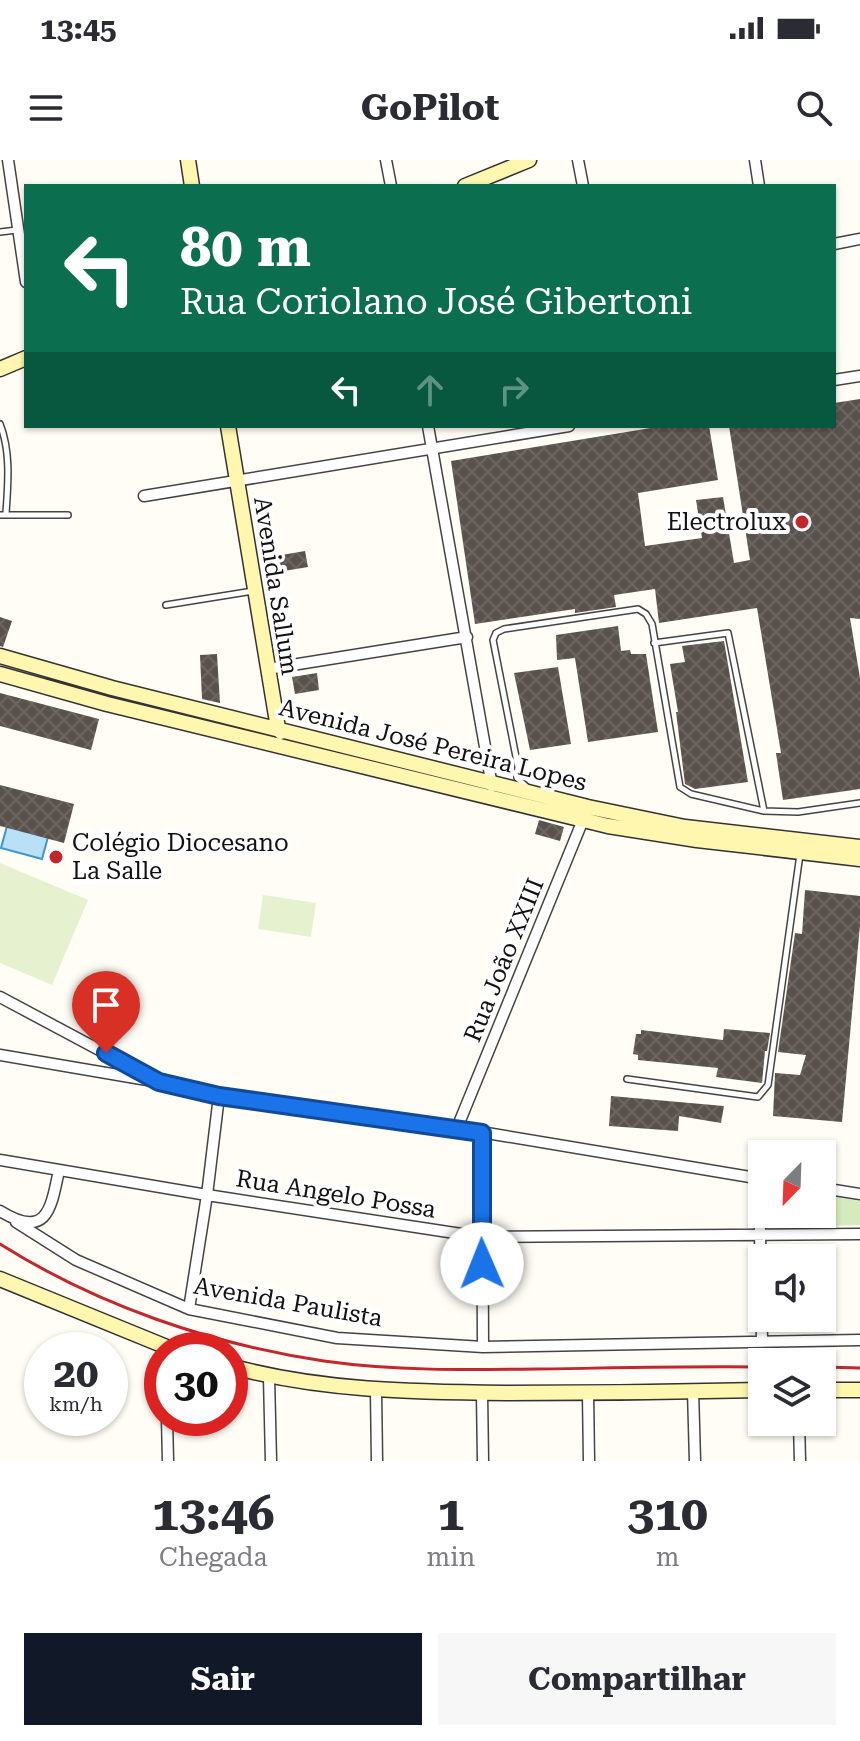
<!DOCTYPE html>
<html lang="pt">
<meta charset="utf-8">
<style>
body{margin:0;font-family:"Roboto Serif",serif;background:#f7f7f7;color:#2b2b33;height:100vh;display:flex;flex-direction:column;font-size:30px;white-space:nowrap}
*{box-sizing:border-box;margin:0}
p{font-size:26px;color:#7c7c81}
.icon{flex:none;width:44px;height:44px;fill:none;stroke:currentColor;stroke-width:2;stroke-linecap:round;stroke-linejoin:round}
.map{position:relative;height:1301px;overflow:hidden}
.panel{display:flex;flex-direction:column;background:#fff;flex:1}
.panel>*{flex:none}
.top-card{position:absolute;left:24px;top:24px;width:812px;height:244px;border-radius:0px;box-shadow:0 2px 6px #0004;background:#0b6e4f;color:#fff;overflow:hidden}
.needle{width:52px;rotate:203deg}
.tools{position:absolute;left:748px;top:980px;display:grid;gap:16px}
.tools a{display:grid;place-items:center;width:88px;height:88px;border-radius:0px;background:#fff;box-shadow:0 2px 6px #0004;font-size:40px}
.speed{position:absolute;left:24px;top:1172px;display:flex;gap:16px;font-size:40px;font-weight:700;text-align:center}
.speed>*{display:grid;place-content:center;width:104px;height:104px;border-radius:50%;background:#fff;box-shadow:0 2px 6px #0004;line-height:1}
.speed small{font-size:20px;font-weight:400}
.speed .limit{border:12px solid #d22;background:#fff;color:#111}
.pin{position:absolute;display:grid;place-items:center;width:68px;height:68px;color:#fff;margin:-82px -34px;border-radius:50% 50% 50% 0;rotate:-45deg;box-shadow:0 0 8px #0007}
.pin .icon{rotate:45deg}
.me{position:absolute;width:88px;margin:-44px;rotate:359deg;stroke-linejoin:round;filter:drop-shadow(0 0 6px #0008)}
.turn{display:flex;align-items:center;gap:28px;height:168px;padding:0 24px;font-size:36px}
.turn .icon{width:104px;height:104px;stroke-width:2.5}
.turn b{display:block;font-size:56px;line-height:68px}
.lanes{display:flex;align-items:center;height:76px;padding:0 24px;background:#0003;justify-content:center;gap:40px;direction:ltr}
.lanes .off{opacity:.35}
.eta{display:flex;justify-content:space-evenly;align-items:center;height:136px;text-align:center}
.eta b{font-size:48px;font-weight:700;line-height:56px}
.cta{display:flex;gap:16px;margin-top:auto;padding:16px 24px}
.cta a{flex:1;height:92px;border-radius:0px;background:#111827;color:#fff;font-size:32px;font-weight:700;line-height:92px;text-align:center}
.cta a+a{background:#f7f7f7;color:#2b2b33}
.status{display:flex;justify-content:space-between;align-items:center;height:56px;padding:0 40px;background:#fff;direction:ltr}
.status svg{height:22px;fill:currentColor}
header{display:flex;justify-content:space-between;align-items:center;height:104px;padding:0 24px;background:#fff;font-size:36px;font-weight:700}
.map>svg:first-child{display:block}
.park{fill:#d5ebbd}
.pitch{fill:#e6f2cf}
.water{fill:#b9e0f7;stroke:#3f96cf;stroke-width:2}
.building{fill:url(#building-cross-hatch)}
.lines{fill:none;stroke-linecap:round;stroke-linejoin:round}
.lane-casing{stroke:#444;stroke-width:8}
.street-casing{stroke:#444;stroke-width:13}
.secondary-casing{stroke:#333;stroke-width:17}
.lane{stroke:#fff;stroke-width:5}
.street{stroke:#fff;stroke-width:10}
.secondary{stroke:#fff6b0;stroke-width:14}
.rail{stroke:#c4262e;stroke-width:3}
.route-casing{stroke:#114b97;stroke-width:20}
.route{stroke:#1a73e8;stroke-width:14}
.poi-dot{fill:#c4262e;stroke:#fff;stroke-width:3}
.labels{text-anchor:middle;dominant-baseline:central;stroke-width:8;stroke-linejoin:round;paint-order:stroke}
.poi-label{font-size:24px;fill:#111;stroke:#fff;text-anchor:end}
.street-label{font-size:24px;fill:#111;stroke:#fff}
</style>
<div class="status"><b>13:45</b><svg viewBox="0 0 49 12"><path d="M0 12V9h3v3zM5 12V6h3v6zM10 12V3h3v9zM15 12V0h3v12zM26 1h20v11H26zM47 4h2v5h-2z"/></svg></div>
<header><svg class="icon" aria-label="menu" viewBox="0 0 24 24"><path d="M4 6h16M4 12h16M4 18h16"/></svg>GoPilot<svg class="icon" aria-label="search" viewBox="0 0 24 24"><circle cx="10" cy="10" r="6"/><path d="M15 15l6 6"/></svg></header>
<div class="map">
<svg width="860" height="1301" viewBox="0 0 860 1301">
<defs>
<pattern id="building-cross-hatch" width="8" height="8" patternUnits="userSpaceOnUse" patternTransform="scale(2)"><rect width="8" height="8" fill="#5a524d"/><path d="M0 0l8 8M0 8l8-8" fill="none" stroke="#6d6662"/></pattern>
</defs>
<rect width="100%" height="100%" fill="#fffdf5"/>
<path class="park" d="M822,1035L860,1041V1065L775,1068L766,1060V1054H822Z"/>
<path class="pitch" d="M0,703L88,740L52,825L0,803Z
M263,735L316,743L311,777L258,769Z"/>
<path class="water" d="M7,666L48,677L42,699L1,688Z"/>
<path class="building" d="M860,239V459L850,458L860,518V629L783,640L776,593H781L757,448L659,463L655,429L614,435L616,447L575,453V449L475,464L451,301L663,266H709L718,320L638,333L645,386L702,378L696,340L723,337L734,403L750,400L729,266H834V243Z
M305,391L308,407L272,413L270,397Z
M0,457L12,461L3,487L0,486Z
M618,466L621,491L630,490L631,494H646L658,572L588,582L575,498L557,500L556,475Z
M724,481L748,622L695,629L685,624L676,552H678L670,504L685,502L682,486Z
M217,494L220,543L202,539L200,495Z
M558,507L571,584L530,590L514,513Z
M317,513L319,530L295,534L292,517Z
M0,533L99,559L91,590L0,566Z
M0,625L74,644L64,683L0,666Z
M539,660L564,667L560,681L535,674Z
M805,730L860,736V765L842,962L773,956L775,913L800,915L806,895L778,892L795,773L802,774Z
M724,869L770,873L767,891H765L762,923L716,917L718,908L638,900V895L633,894L636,874H641V870L723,880Z
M611,936L724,946L721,963L679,956L678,971L609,966Z"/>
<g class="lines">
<defs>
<path id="lane" d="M0,72L17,70
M0,264C11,292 8,324 6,353
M0,355H68
M166,445L253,431
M654,483L728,473L764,651
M528,628L517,618L518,607L493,480L496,473L504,469L638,449L646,454L652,464L680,627L691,634L764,651L798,652L860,643
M627,919L758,937L768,925L800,694"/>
<path id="street" d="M8,0L26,122
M386,0L391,26
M578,0L583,26
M755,0L759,26
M834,84L860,79
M834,220L860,216
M428,266L492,626
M144,336L569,266
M267,509L467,477
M0,837L150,917
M0,895L159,922L219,936L457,968L762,1019
M457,968L585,655
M482,973L483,1187
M0,1000L207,1035L481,1077L860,1074
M759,1019L762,1181
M822,1028L860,1034
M0,1051C47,1080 51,1049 59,1010
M16,1062L76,1100L189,1149L337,1178L483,1187L860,1180
M189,1149L207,1035L219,936
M269,1217L271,1301
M376,1231L377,1301
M693,1231L695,1301
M482,1233L483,1301
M588,1233L589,1301
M167,1258L168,1301
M799,1262L800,1301"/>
<path id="secondary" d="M188,0L192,26
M465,26L529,0
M0,209L26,198
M228,266L278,568L281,572
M0,496L112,528L588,647L685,667L860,687
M0,514L107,544L608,666L697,680L860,699
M0,1119L174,1190
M230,1206C320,1231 414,1232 507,1233C592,1233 677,1232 762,1230
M822,1230H860"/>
</defs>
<use href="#lane" class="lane-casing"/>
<use href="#street" class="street-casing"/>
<use href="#secondary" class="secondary-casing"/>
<use href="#lane" class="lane"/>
<use href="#street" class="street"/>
<use href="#secondary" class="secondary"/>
<path class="rail" d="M0,1084C97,1145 210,1184 324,1201C394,1211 466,1210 537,1209C612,1208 687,1206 762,1207
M822,1207L860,1208"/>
</g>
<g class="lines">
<defs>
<path id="route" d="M106,893L159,922L219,936L482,973V1104"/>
</defs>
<use href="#route" class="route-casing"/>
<use href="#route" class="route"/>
</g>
<g class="poi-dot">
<circle cx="802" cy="362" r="8"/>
<circle cx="56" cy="697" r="8"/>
</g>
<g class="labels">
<g class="poi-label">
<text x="786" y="362">Electrolux</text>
<text x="72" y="683" text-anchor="start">Colégio Diocesano<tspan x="72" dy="28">La Salle</tspan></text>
</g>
<g class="street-label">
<text transform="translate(276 426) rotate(81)">Avenida Sallum</text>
<text transform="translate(433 585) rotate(14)">Avenida José Pereira Lopes</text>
<text transform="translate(504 800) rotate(-68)">Rua João XXIII</text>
<text transform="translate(336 1034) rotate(9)">Rua Angelo Possa</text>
<text transform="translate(288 1142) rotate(10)">Avenida Paulista</text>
</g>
</g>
</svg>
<div class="tools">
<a><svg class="needle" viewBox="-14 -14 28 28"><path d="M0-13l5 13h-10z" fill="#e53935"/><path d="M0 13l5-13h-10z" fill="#7c7c81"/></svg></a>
<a><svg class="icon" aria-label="sound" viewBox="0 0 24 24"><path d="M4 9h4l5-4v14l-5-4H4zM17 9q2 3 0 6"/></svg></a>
<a><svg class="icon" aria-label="layers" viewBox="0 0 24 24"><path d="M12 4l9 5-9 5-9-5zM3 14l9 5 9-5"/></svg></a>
</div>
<div class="speed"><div>20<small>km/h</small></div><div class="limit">30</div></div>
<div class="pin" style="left:106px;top:893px;background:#d93025"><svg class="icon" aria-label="arrive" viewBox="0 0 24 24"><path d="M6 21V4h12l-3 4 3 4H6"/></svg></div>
<svg class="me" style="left:482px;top:1104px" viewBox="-20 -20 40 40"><circle r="19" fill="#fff"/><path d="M0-13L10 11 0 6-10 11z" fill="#1a73e8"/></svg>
<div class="top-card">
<div class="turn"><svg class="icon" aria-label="left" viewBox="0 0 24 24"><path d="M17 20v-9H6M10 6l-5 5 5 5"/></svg><div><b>80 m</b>Rua Coriolano José Gibertoni</div></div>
<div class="lanes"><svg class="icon" aria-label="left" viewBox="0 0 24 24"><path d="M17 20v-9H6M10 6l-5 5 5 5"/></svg><svg class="icon off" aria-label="ahead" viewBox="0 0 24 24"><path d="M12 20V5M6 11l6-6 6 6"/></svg><svg class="icon off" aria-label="right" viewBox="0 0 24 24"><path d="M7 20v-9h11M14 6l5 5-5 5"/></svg></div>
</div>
</div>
<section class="panel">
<div class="eta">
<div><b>13:46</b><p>Chegada</p></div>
<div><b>1</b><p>min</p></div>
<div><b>310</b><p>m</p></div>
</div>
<div class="cta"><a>Sair</a><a>Compartilhar</a></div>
</section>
